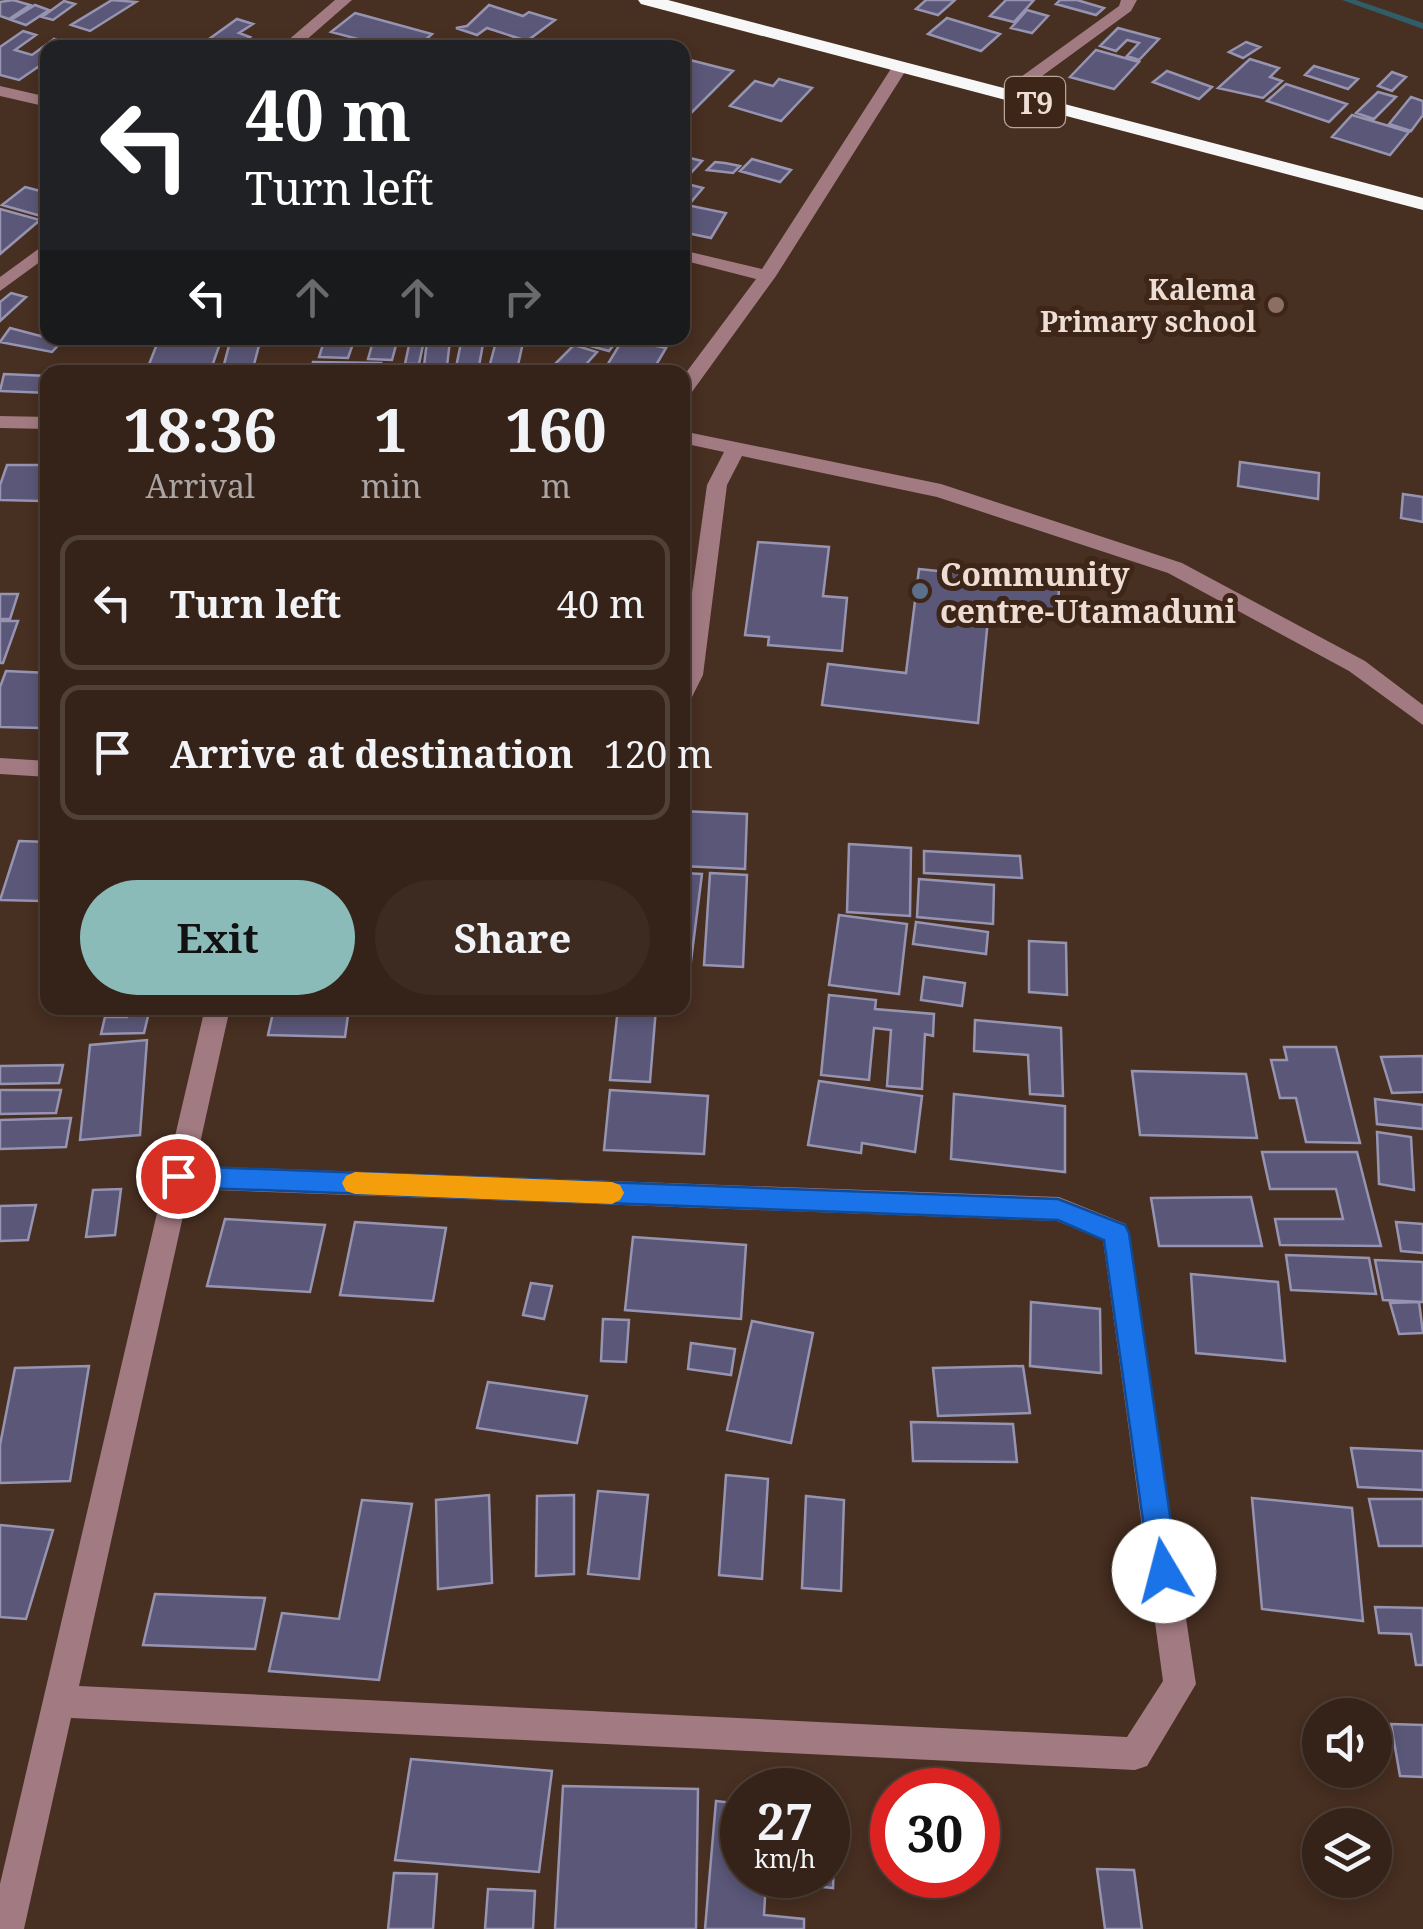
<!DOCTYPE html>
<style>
body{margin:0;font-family:"Noto Serif",serif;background:#3d2b22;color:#f1f3f6;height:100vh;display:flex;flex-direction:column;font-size:38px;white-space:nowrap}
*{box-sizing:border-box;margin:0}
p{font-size:32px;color:#aaa4a2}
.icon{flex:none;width:55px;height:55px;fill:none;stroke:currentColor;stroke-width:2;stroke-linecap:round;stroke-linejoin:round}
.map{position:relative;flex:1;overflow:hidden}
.details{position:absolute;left:40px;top:365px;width:650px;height:650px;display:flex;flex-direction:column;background:#352319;border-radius:20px;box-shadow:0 5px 15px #0003,0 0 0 2px #4f4038}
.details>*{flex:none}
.top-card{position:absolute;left:40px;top:40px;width:650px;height:305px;border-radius:20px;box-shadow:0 5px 15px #0003,0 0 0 2px #4f4038;background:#202124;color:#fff;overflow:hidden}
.buttons{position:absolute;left:1302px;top:1698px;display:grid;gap:20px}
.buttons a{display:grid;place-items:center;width:90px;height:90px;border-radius:50%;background:#352319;box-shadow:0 5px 15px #0003,0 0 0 2px #4f4038;font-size:50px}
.speed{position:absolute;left:720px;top:1768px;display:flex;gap:20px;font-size:50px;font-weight:700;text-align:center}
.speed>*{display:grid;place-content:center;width:130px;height:130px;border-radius:50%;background:#352319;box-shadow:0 5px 15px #0003,0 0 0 2px #4f4038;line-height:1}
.speed small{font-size:25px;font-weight:400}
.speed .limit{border:15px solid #d22;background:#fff;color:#111}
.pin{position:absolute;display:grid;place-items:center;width:85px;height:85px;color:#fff;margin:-42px;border:5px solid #fff;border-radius:50%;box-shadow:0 2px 10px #0007}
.me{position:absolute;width:110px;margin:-55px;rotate:352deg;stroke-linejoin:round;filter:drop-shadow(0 0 8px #0008)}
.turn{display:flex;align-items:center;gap:35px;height:210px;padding:0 40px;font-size:45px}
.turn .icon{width:130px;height:130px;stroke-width:2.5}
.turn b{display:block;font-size:70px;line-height:85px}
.lanes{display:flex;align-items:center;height:95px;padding:0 40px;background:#0003;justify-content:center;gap:50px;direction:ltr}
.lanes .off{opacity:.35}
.eta{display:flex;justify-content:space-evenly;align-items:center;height:170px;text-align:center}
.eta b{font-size:60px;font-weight:700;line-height:70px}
.action{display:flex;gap:20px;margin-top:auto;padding:20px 40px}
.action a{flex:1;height:115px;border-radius:60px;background:#8bbbb9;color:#111;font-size:40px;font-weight:700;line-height:115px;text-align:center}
.action a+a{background:#3d2b22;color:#f1f3f6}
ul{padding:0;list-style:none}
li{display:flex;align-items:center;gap:30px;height:135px;margin:0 20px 15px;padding:0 20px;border:5px solid #4f4038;border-radius:20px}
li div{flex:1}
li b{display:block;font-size:38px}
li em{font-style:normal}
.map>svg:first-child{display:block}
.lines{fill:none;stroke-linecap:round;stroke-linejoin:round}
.stream{fill:#305d68;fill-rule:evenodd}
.building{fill:#5a5778;stroke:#9794b2;stroke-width:2.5}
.minor{fill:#a27a82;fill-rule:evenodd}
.highway{fill:#f7f7f7;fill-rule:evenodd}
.route{fill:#1a73e8;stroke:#114b97;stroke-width:2.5}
.slow{fill:#f59e0b}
.education-dot{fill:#8d6e63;stroke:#3d2517;stroke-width:4}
.service-dot{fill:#5c6f8a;stroke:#3d2517;stroke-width:4}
.labels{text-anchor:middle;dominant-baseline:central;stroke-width:10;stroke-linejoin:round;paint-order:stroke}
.far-poi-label{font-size:28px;font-weight:bold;fill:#edddd4;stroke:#3d2517;text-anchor:end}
.shield{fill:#3d2517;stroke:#b8a69b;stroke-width:2.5}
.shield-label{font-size:30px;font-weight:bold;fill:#edddd4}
.poi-label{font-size:32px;font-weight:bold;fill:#edddd4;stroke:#3d2517;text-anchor:start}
</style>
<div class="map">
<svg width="1423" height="1929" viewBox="0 0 1423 1929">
<rect width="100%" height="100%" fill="#472f21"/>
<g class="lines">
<path class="stream" d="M1342,0H1356L1423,23V29Z"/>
</g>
<path class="building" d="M13,0L30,5L9,19L0,16V2Z
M112,0L136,2L90,31L71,25Z
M926,0H955L938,15L916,9Z
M1006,0H1034L1014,22L990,16Z
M1060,0H1077L1104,8L1096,15L1056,4Z
M64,1L75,4L53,20L42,17Z
M35,5L49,10L26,25L11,20Z
M489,5L523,16L529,12L555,20L527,41L487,28L477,35L456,28L467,26Z
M1027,10L1048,16L1032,33L1011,28Z
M355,13L432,34L416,48L382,43L366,48L356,45L362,40L331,32Z
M947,18L1000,34L981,51L928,34Z
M237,19L253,24L239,33L250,37L236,47L209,39Z
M1118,28L1159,39L1139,60L1127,56L1139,43L1127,40L1116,51L1100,46Z
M23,31L36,35L15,50L32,55L54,39L70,44L48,48V60L19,80L0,75V47Z
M1246,42L1260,47L1243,58L1229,52Z
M1096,50L1139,62L1114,89L1070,77Z
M1250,59L1279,68L1270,77L1282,81L1263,98L1218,88Z
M690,60L733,71L689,115L682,113V67Z
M1314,66L1358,79L1348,89L1305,75Z
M1167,71L1212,87L1199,99L1153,82Z
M1392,72L1406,77L1392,91L1378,86Z
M779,79L812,88L781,121L730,106L755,81L773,86Z
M1286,84L1347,104L1329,122L1267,101Z
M1378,92L1396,97L1374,119L1356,113Z
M1411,97L1423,101V115L1411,131L1389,124Z
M1352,115L1409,132L1390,155L1332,137Z
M682,156L702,161L690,174L682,173Z
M752,159L791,170L780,182L740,171Z
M715,162L725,163L740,166L733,173L707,170Z
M687,184L703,188L691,202L682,200Z
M25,187L48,193V210L41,216L2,205Z
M682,204L726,213L711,238L682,232Z
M0,209L40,220L0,254Z
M11,293L26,297L0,321V302Z
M10,328L48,338L64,339L52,352L0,342Z
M159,338H222L210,372H146L157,344L183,345L186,339Z
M231,338H261L252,372H222Z
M325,338H355L348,358L319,357Z
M374,338H398L392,360L368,359Z
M462,338H484L478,372H455Z
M497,338H524L518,365L490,364Z
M583,338H619L609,351L579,343Z
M623,339L666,348L652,372H603Z
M427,341H450L447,366H424Z
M409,345H423L419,364H405Z
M574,345L597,352L579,372L555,364Z
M313,362L381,363L378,372H310Z
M4,374L48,376V393L0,391Z
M1240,462L1319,473L1318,499L1238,486Z
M7,465H48V483L41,501L0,500V485Z
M1403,494L1423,497V522L1401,518Z
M758,542L829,547L823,596L847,598L842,651L768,645L769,637L745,635Z
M919,569L1059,584L1058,617L989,609L978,723L822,705L828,664L906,673Z
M0,594H18L10,619H0Z
M0,621H18L3,663H0Z
M6,671L48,673V707L39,728L0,727V687Z
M682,811L747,814L745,869L682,866Z
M19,841L48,842V881L41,901L0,900Z
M849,844L911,848L910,916L847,912Z
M924,851L1020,856L1022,878L924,873Z
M682,873L702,874L691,961L682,960Z
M710,873L747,875L743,967L704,965Z
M919,879L994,885L993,924L917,917Z
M839,915L907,924L899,994L829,985Z
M916,922L988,932L986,954L913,944Z
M1029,941L1066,943L1067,995L1029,992Z
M924,977L965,983L962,1006L921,1000Z
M829,995L876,1000L875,1009L934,1014L933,1036L925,1034L922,1089L887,1086L891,1030L874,1028L869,1080L821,1075Z
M129,1008H150L144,1033L101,1034L105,1017H127Z
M274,1008H349L345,1037L268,1035Z
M618,1008H656L650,1082L610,1080Z
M975,1020L1061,1028L1063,1096L1030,1094L1028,1055L974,1051Z
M147,1040L140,1135L80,1140L90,1045Z
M1284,1047H1336L1360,1143L1306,1142L1296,1098H1280L1271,1060H1287Z
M1423,1056V1092L1392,1093L1381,1057Z
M63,1065L59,1083L0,1084V1066Z
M1132,1071L1246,1074L1257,1138L1140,1135Z
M819,1081L922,1096L915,1152L862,1143L861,1153L808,1145Z
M0,1090H61L56,1113L0,1114Z
M610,1090L708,1096L704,1154L604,1150Z
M954,1094L1065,1106V1172L951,1159Z
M1375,1099L1423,1105V1129L1377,1124Z
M71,1118L66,1147L0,1149V1120Z
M1377,1132L1411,1137L1414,1190L1379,1184Z
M1262,1152H1357L1381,1246L1280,1245L1275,1219H1343L1336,1189H1270Z
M121,1189L115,1235L86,1237L93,1190Z
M1251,1197L1262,1246H1159L1151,1198Z
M36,1205L28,1240L0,1241V1206Z
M225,1219L325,1225L310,1292L207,1286Z
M355,1222L446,1228L433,1301L340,1295Z
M1396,1222L1423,1224V1253L1401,1251Z
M633,1237L746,1245L741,1319L625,1310Z
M1286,1255L1369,1258L1376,1294L1291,1290Z
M1375,1260L1423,1262V1302L1383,1300Z
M1191,1274L1278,1282L1285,1361L1196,1353Z
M531,1283L552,1286L544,1319L523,1315Z
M1031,1302L1100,1309L1101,1373L1030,1366Z
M1419,1302L1423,1333L1399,1334L1390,1303Z
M603,1319L629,1320L626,1362L601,1361Z
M752,1321L813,1333L791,1443L727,1430Z
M691,1343L735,1349L731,1375L688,1369Z
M89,1366L70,1481L0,1483V1445L15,1368Z
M1023,1366L1030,1413L938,1416L933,1368Z
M488,1382L587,1396L577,1443L477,1428Z
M911,1422L1013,1424L1017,1462L913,1461Z
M1351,1448L1423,1451V1490L1358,1487Z
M726,1475L768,1479L762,1579L719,1575Z
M598,1491L648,1495L639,1579L588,1574Z
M489,1495L492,1583L438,1589L436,1500Z
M574,1495V1574L536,1576L537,1496Z
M806,1496L844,1500L841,1591L802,1588Z
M1252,1498L1352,1508L1363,1621L1262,1609Z
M1369,1499H1423V1546H1379Z
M362,1500L412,1504L379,1680L269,1671L282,1613L339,1619Z
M0,1525L53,1530L26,1619L0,1617Z
M155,1594L265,1598L255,1649L143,1645Z
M1375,1607L1423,1608V1665H1416L1411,1634L1379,1633Z
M1391,1724L1423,1725V1777L1400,1776Z
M411,1759L552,1771L539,1872L395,1860Z
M563,1786L698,1789L696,1929H555Z
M716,1801L742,1804V1875H828V1813H836L833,1888L766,1881L764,1915L804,1919V1929H705Z
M1097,1869L1134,1870L1142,1929H1105Z
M394,1873L437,1874L433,1929H388Z
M488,1889L535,1891L533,1929H485Z"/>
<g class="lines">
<path class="minor" d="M335,0H352L297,48H279Z
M1121,0H1137L1131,11L1012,98H1000V92L1119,6Z
M894,64L908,67L776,276L689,396L682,398V378L756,279L682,260V250L762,269Z
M0,86L48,97V107L0,96Z
M48,242V256L0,291V277Z
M0,416L48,417V429L0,428Z
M682,431L941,484L1182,563L1365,661L1423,705V725L1349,671L1168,573L937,497L742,456L727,485L703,675L690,701L682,703V664L707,485L724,452L682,443Z
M0,758L48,761V777L0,774Z
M205,1008H230L195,1166L1059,1197L1126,1224L1196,1684L1147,1766L1135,1770L71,1718L24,1929H0V1884ZM189,1189L1057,1221L1103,1240L1163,1681L1127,1737L79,1686Z"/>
<path class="highway" d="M638,0H668L1423,198V210L641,4Z"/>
</g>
<path class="route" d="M178,1166L1058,1199L1125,1225L1129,1233L1178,1571L1174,1581L1164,1585L1154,1581L1150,1571L1104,1240L1058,1220L178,1187L170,1184L166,1176L170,1169Z"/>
<path class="slow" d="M355,1172L612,1182L620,1185L624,1193L620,1200L612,1204L355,1194L346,1191L342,1183L346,1176Z"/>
<circle class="education-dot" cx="1276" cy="305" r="10"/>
<circle class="service-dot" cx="920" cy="591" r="10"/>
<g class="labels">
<g class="far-poi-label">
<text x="1256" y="289">Kalema<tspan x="1256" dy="32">Primary school</tspan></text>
</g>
<rect class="shield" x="1005" y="77" width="60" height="50" rx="8"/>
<g class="shield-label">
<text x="1035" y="102">T9</text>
</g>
<g class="poi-label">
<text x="940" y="573">Community<tspan x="940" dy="37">centre-Utamaduni</tspan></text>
</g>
</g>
</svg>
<div class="buttons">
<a><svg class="icon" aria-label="sound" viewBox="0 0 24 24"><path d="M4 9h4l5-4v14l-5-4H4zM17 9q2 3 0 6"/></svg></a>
<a><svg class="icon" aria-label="layers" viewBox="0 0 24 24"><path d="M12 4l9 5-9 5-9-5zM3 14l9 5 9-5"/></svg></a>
</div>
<div class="speed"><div>27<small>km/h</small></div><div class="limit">30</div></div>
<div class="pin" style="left:178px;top:1176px;background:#d93025"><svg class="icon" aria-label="arrive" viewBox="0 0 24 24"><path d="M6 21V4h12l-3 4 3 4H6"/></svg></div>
<svg class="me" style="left:1164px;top:1571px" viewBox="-20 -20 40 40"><circle r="19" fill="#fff"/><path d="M0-13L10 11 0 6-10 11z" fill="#1a73e8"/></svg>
<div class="top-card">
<div class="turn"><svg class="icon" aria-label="left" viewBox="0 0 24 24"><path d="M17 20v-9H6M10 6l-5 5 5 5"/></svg><div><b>40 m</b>Turn left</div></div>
<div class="lanes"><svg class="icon" aria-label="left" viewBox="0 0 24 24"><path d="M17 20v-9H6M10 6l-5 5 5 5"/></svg><svg class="icon off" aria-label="ahead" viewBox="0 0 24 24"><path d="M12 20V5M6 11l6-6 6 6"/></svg><svg class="icon off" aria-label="ahead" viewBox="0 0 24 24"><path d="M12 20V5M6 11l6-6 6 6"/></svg><svg class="icon off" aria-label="right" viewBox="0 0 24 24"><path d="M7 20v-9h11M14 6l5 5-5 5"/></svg></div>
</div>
<section class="details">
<div class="eta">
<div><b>18:36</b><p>Arrival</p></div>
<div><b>1</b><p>min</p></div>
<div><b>160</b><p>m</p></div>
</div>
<ul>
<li><svg class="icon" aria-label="left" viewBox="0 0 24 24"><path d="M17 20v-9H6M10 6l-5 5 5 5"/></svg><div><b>Turn left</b></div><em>40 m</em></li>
<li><svg class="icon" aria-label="arrive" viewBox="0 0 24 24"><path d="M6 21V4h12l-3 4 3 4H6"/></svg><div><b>Arrive at destination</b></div><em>120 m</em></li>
</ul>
<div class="action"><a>Exit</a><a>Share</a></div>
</section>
</div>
